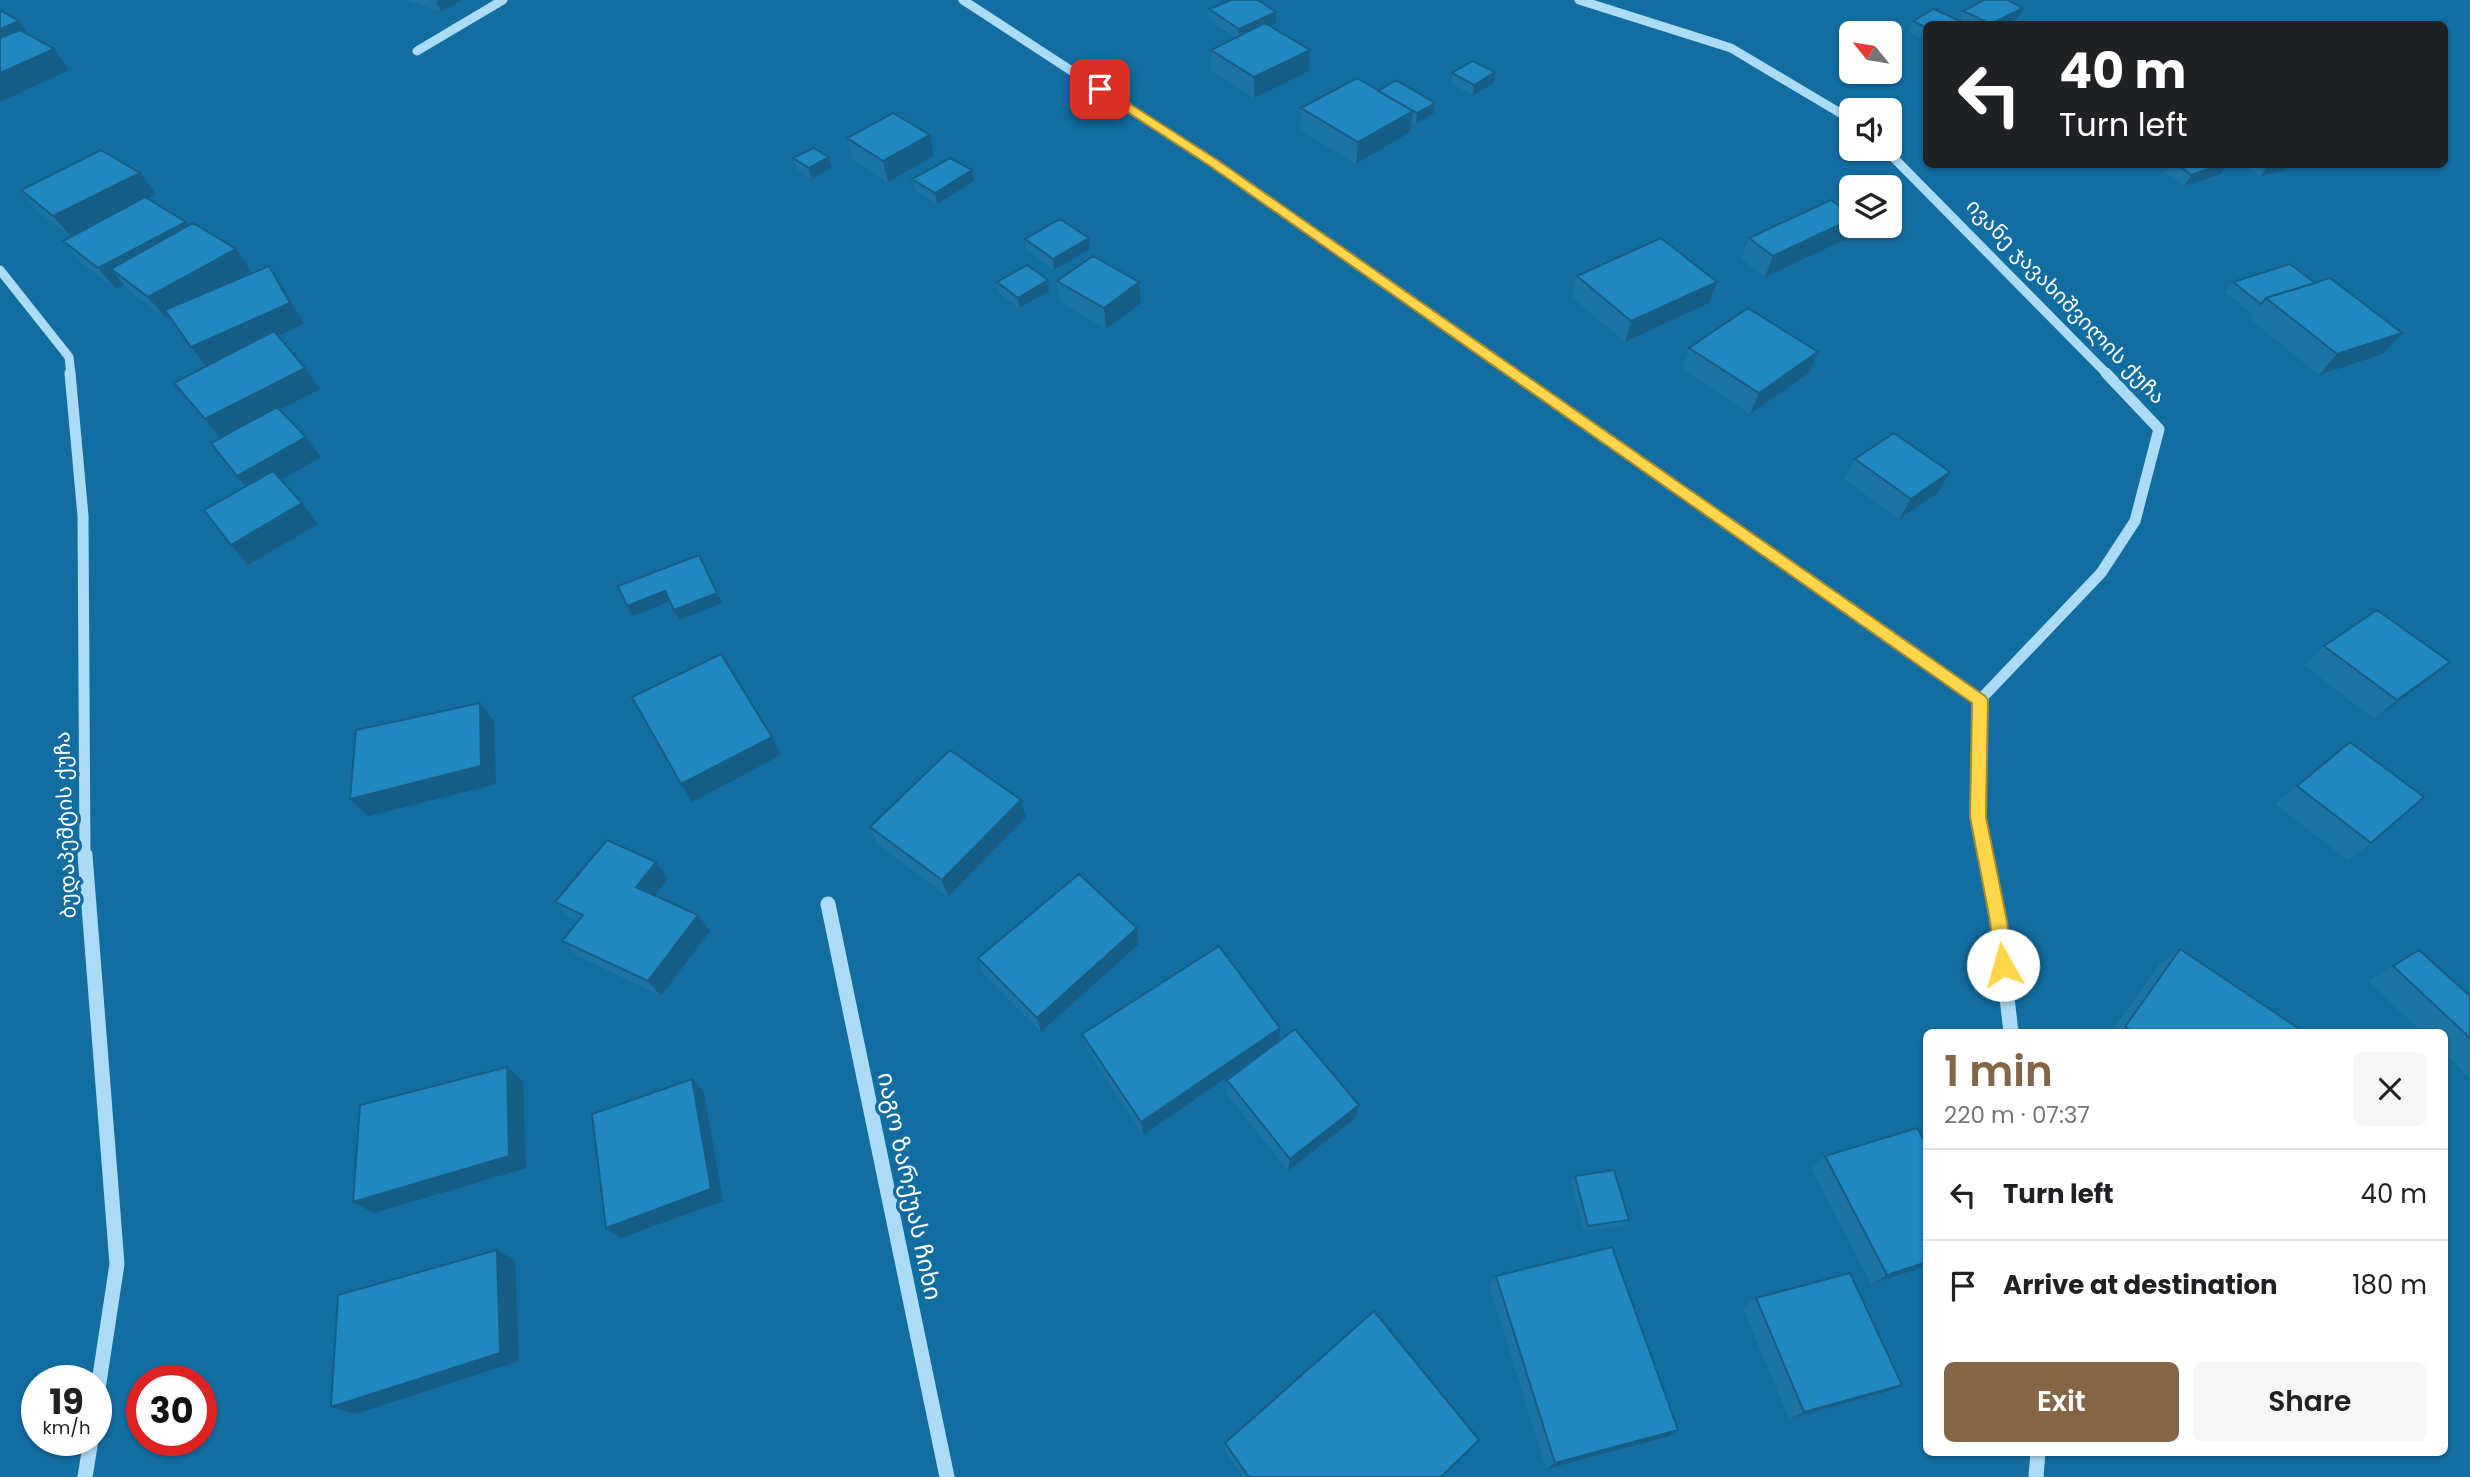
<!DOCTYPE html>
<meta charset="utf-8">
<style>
body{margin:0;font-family:Poppins,"Noto Sans Georgian",sans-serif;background:#f6f6f6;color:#202124;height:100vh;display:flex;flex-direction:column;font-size:26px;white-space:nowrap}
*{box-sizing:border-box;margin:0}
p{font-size:23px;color:#757577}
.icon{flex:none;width:38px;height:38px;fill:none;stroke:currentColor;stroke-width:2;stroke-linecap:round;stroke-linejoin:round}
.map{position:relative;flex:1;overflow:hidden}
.drawer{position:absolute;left:1923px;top:1029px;width:525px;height:427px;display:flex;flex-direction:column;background:#fff;border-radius:10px;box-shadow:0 2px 5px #0004}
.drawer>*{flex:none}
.hud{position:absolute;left:1923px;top:21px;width:525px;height:147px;border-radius:10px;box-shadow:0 2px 5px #0004;background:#202124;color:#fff;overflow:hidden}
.needle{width:46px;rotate:300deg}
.tools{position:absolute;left:1839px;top:21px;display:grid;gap:14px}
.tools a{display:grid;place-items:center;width:63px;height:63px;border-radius:10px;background:#fff;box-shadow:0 2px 5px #0004;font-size:35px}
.speed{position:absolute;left:21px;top:1365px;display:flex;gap:14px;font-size:35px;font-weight:700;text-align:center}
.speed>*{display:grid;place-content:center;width:91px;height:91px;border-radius:50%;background:#fff;box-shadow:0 2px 5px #0004;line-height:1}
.speed small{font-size:18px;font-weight:400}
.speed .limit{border:10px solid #d22;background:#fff;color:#111}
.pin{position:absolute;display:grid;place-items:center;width:60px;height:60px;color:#fff;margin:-30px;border-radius:14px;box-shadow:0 4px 10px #0006}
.me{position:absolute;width:77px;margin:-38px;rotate:353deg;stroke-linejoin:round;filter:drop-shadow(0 0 5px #0008)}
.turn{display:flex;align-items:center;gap:24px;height:147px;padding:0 21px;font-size:32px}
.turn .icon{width:91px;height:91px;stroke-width:2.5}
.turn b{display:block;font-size:49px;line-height:60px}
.round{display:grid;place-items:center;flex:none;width:74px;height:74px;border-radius:10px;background:#f6f6f6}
.headline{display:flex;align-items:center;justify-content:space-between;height:119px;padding:0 21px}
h1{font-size:42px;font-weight:600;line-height:52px;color:#846546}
.action{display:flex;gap:14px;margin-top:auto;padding:14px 21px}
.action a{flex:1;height:80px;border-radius:10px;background:#846546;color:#fff;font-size:28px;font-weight:600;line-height:80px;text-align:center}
.action a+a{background:#f6f6f6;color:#202124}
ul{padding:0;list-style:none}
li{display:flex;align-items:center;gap:21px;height:91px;padding:0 21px;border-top:2px solid #e0e0e0}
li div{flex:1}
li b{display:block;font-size:26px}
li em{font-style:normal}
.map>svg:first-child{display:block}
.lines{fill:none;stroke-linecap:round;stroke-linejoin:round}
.minor-far2{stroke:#abdbf5;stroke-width:9}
.minor-far1{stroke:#abdbf5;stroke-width:11}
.minor{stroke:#abdbf5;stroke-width:15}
.wall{fill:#1c74a5}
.shaded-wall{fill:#165e86}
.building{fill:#2087c0;stroke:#165e86;stroke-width:2}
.route{fill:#ffd54a;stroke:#a68a30;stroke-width:2}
.labels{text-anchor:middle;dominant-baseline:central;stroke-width:7;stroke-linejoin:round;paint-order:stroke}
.street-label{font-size:21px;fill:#fff;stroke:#126da1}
.near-street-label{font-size:24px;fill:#fff;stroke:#126da1}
</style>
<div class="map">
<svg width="2470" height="1477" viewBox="0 0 2470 1477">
<rect width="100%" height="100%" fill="#126da1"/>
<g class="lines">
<path class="minor-far2" d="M963,0L1214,164L1516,375
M1579,0L1731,48L1852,120
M417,51L503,0
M1885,149L2108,375
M0,270L69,357L71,375"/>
<path class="minor-far1" d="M70,373L83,516L85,857
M1513,373L1980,700
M1986,857L1978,817L1980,700L2101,573L2135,521L2159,429L2106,373"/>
<path class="minor" d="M85,855L117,1264L96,1402
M1985,855L1998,921L2011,1032
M828,904L947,1477
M85,1477L91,1440
M2036,1477L2038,1452"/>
</g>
<path class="wall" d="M406,0H462L441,12Z
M1209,9L1276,12V23L1270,26L1309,71L1254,98L1211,71V50L1236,38L1209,20Z
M1963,11L2018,18L2006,24H1927V41L1909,32L1913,21H1959Z
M1495,72L1494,83L1473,95L1451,84L1452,73Z
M1378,91L1434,113L1416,124L1412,121L1410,132L1356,164L1300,130L1301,108Z
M847,138L934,156L888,182L853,160Z
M829,157L832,168L812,179L797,169L793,158Z
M2158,164H2228L2221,174L2184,186L2157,167Z
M2245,164H2288L2284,171L2260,176Z
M972,170L974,181L937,204L915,190L912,179Z
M140,173L156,194L147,198L186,222L189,226L236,249L251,271L227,284L269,266L283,287L304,324L278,336L320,389L280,410L306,437L321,457L281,480L318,524L248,565L231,545L246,486L220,438L174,383L206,366L169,316L165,318L128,290L124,285L116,289L80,262L63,241L71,237L38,212L21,190Z
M1852,226L1847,239L1765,277L1741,259L1749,238Z
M1025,239L1090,249L1054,270L1026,250Z
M1577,276L1717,282L1709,303L1625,342L1572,297Z
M1048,280L1049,291L1019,308L999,293L997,282Z
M1057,281L1139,282L1141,303L1106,329L1060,302Z
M2233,282L2315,283L2402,333L2383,354L2319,375L2250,319L2253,315L2225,292Z
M1689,348L1818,352L1809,373L1750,414L1682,369Z
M1855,459L1938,493L1899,519L1844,479Z
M2324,646L2450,662L2427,681L2374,719L2304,665Z
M2350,742L2371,843L2348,860L2275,804Z
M1021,800L1026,817L948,897L877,844L870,827Z
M668,879L655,895L698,915L710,931L661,996L577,956L562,941L578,921L570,918L555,902Z
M1137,928L1139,944L1041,1032L983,974L978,958Z
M2180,949L2304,1032H2111L2160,964Z
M2419,950L2470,996V1078L2445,1054V1032H2422L2368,981Z
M1082,1034L1280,1041L1356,1118L1288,1171L1227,1094V1080L1267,1051L1143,1135L1086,1048Z
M1927,1145V1266L1871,1284L1811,1168L1825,1156Z
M1575,1176L1629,1220L1625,1226L1584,1231L1571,1182Z
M1496,1276L1667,1437L1546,1469L1489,1285Z
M1756,1298L1885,1392L1789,1419L1743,1308Z
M1225,1443L1441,1477H1243L1225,1451Z"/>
<path class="shaded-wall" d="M439,0H462L441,12L436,2Z
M2023,8L2018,18L2006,24H1991Z
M1276,12V23L1239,40V29Z
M19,21L35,42L0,57V29Z
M54,49L69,70L0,102V73Z
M1310,50L1309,71L1254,98V77Z
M1495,72L1494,83L1473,95L1474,85Z
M1435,103L1434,113L1416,124L1417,113Z
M1413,111L1410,132L1356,164L1358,142Z
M930,135L934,156L888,182L883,161Z
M829,157L832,168L812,179L809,168Z
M2224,164H2228L2221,174L2184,186L2191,175Z
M2273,164H2288L2284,171L2260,176L2268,166Z
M972,170L974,181L937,204L935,193Z
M140,173L156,194L71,237L53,216Z
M1852,219V226L1847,239L1765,277L1773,256Z
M186,222L201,243L111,269L124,285L116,289L98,268Z
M1089,238L1090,249L1054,270L1053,259Z
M236,249L251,271L165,318L148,297Z
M269,266L283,287L304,324L208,368L191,347Z
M1048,280L1049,291L1019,308L1018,298Z
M1139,282L1141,303L1106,329L1104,308Z
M1717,282L1709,303L1625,342L1631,321Z
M2402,333L2383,354L2319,375L2337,354Z
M1818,352L1809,373L1750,414L1759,393Z
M305,368L320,389L222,440L205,419Z
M306,437L321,457L254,496L237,476Z
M1950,472L1938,493L1899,519L1911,499Z
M302,503L318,524L248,565L231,545Z
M704,565L722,603L679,620L674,610Z
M665,591L671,601L632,616L627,606Z
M2450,662L2427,681L2374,719L2397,700Z
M480,703L494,722L496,784L368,816L350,799Z
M772,737L781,755L692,802L681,784Z
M1021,800L1026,817L948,897L942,880Z
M656,862L668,879L649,903L636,887Z
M698,915L710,931L661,996L648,981Z
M1137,928L1139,944L1041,1032L1037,1018Z
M1280,1028L1279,1042L1143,1135L1141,1122Z
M507,1067L523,1081L526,1168L374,1213L353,1202Z
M692,1079L704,1092L723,1201L621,1238L606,1228Z
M1359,1105L1356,1118L1288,1171L1290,1159Z
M497,1250L515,1260L519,1361L355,1414L331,1407Z
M1927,1262V1266L1871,1284L1887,1275Z
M1902,1385L1885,1392L1789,1419L1804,1412Z
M1678,1430L1667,1437L1546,1469L1555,1463Z"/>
<path class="building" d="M1231,0H1258L1276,12L1239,29L1209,9Z
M1984,0H2008L2023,8L1991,24L1963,11Z
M1934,9L1966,24H1927V28L1913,21Z
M0,10L19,21L0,29Z
M1265,23L1310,50L1254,77L1211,50Z
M20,30L54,49L0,73V38Z
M1473,61L1495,72L1474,85L1452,73Z
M1357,78L1413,111L1358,142L1301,108Z
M1396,80L1435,103L1417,113L1378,91Z
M893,113L930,135L883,161L847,138Z
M813,148L829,157L809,168L793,158Z
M101,150L140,173L53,216L21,190Z
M950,158L972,170L935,193L912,179Z
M2176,164H2224L2191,175Z
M145,197L186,222L98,268L63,241Z
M1831,200L1852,214V219L1773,256L1749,238Z
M1060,219L1089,238L1053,259L1025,239Z
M193,223L236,249L148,297L111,269Z
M1661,238L1717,282L1631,321L1577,276Z
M1093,256L1139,282L1104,308L1057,281Z
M2290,264L2315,283L2266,298L2261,304L2233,282Z
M1027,265L1048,280L1018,298L997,282Z
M269,266L290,303L191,347L165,310Z
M2330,278L2402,333L2337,354L2266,298Z
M1748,308L1818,352L1759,393L1689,348Z
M274,331L305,368L205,419L174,383Z
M277,407L306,437L237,476L211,443Z
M1894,433L1950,472L1911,499L1855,459Z
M273,471L302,503L231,545L204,510Z
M699,555L717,593L674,610L665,591L627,606L618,586Z
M2377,610L2450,662L2397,700L2324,646Z
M721,654L772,737L681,784L632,697Z
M480,703L481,766L350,799L356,730Z
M2350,742L2424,797L2371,843L2297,786Z
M950,750L1021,800L942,880L870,827Z
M607,840L656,862L636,887L698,915L648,981L562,941L583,915L555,902Z
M1079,874L1137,928L1037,1018L978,958Z
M1219,946L1280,1028L1141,1122L1082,1034Z
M2180,949L2304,1032H2133L2125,1027Z
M2419,950L2470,996V1038L2393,966Z
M1295,1029L1359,1105L1290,1159L1227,1080Z
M507,1067L509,1156L353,1202L360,1105Z
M692,1079L711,1189L606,1228L592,1114Z
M1917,1128L1927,1145V1262L1887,1275L1825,1156Z
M1614,1170L1629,1220L1588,1226L1575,1176Z
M1612,1247L1678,1430L1555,1463L1496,1276Z
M497,1250L500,1353L331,1407L338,1295Z
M1850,1273L1902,1385L1804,1412L1756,1298Z
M1374,1311L1479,1440L1441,1477H1249L1225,1443Z"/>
<path class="route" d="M1097,87H1104L1219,161L1985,696L1988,700L1986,817L2007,921L2012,965L2010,971L2003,974L1997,971L1995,965L1990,921L1970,817L1972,703L1210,166L1097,92Z"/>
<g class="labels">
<g class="street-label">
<text transform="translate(2066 301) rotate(46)">ივანე ჯავახიშვილის ქუჩა</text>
<text transform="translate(65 825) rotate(-92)">ბუდაპეშტის ქუჩა</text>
</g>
<g class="near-street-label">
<text transform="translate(910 1186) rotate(78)">იაგო ზარქუას ჩიხი</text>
</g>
</g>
</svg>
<div class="tools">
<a><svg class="needle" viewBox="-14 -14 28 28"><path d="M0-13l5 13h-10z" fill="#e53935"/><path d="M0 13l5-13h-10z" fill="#757577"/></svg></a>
<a><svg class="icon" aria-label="sound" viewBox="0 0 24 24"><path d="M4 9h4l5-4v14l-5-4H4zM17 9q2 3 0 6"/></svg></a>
<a><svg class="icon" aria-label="layers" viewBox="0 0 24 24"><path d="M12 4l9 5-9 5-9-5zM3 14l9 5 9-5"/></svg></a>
</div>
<div class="speed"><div>19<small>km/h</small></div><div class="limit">30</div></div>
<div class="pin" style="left:1100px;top:89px;background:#d93025"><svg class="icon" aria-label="arrive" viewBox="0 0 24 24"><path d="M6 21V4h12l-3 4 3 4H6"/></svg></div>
<svg class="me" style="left:2003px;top:965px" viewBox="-20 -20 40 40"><circle r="19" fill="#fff"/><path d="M0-13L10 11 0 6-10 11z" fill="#ffd54a"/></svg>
<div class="hud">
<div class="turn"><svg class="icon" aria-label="left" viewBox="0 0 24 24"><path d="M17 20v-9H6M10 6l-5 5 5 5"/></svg><div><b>40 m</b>Turn left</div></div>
</div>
<section class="drawer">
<div class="headline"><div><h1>1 min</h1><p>220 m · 07:37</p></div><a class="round"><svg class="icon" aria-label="close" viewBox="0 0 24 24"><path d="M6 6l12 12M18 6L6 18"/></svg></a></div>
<ul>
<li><svg class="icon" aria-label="left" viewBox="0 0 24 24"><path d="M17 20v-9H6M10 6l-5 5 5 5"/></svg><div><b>Turn left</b></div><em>40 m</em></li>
<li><svg class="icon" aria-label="arrive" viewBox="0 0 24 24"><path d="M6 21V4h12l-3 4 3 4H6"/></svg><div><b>Arrive at destination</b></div><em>180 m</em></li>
</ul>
<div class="action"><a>Exit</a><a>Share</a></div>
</section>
</div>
